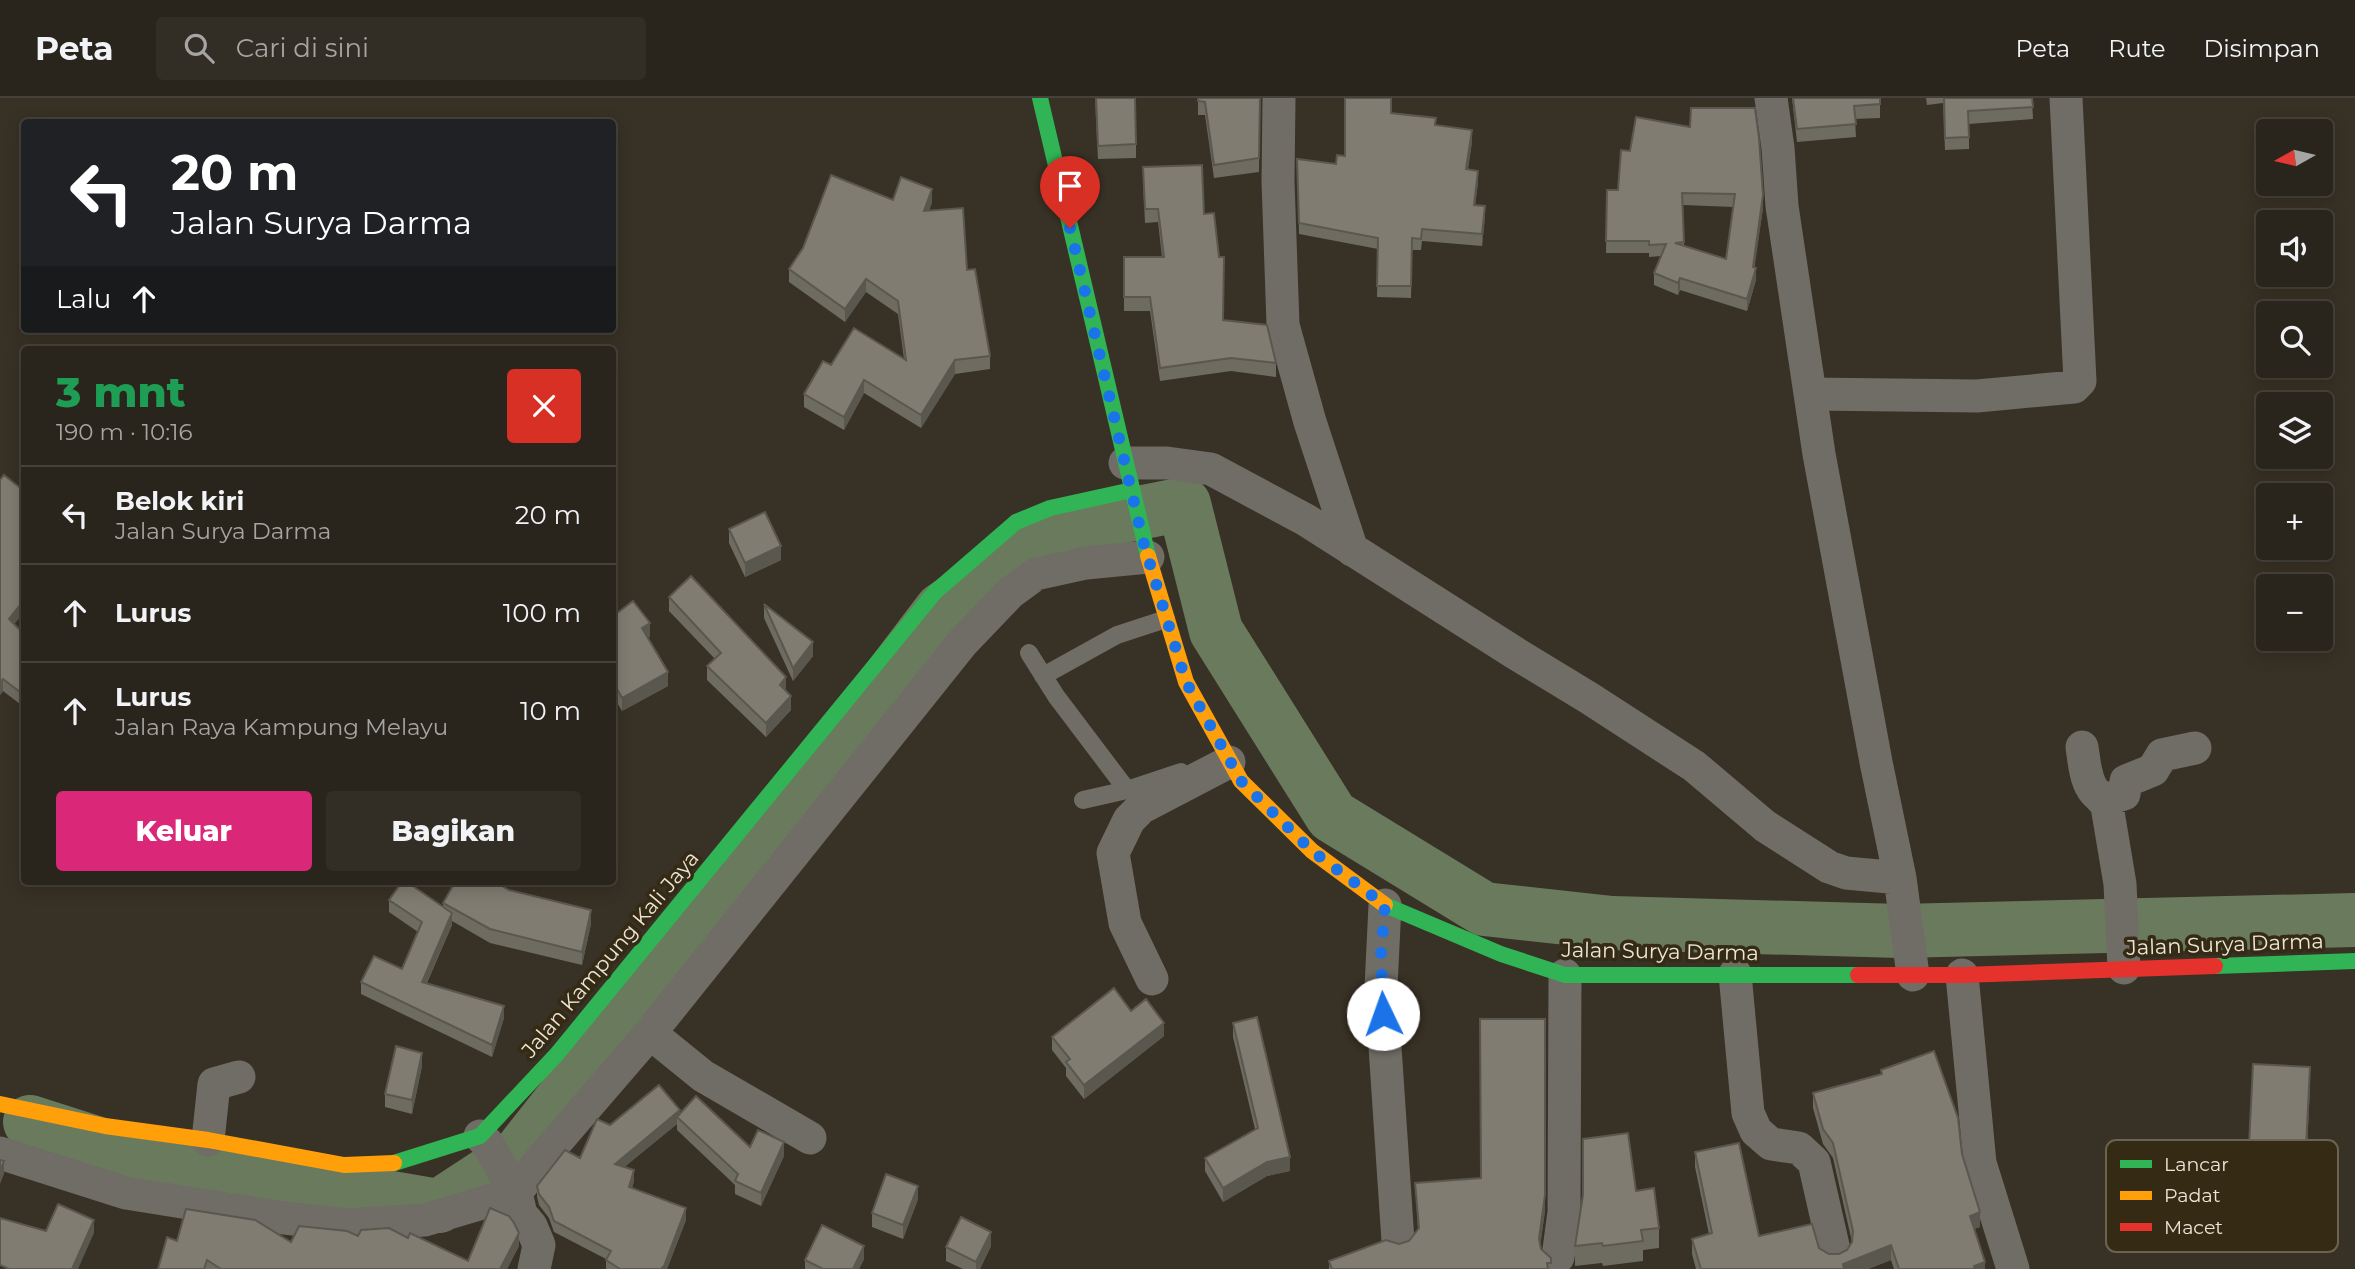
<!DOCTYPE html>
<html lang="id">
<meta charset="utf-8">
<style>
body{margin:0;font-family:Montserrat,sans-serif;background:#322d25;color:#f1f3f6;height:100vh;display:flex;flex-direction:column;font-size:26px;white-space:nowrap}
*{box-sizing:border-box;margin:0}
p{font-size:23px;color:#a5a5a3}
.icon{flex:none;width:38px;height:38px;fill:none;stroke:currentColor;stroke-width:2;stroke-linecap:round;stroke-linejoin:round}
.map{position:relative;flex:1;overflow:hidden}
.details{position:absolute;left:21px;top:248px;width:595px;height:539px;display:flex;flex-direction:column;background:#2a251c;border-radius:7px;box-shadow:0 4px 18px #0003,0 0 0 2px #46423b}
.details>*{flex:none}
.hud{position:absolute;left:21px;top:21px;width:595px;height:214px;border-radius:7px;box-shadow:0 4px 18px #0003,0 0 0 2px #46423b;background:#202124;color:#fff;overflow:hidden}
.needle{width:46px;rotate:262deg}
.fabs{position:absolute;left:2256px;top:21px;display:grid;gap:14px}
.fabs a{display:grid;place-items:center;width:77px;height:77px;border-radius:7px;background:#2a251c;box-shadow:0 4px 18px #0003,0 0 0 2px #46423b;font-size:35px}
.pin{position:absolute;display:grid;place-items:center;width:60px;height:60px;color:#fff;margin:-72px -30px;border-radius:50% 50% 50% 0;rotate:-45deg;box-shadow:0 0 7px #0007}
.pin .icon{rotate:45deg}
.me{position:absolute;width:77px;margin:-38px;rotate:357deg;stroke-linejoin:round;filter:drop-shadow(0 0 5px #0008)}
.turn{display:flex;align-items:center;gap:24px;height:147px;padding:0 35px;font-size:32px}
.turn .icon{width:91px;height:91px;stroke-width:2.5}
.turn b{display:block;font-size:49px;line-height:60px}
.then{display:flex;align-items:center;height:66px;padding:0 35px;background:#0003;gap:14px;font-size:26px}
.round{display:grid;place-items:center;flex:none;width:74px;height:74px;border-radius:7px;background:#322d25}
.summary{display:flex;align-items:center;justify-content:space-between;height:119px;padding:0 35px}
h1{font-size:42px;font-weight:800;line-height:52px;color:#1e9e55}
.cta{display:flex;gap:14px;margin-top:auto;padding:14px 35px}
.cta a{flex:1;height:80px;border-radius:7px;background:#db2777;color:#fff;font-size:28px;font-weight:800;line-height:80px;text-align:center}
.cta a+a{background:#322d25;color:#f1f3f6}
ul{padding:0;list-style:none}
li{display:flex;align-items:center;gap:21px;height:98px;padding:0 35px;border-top:2px solid #46423b}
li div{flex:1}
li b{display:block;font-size:26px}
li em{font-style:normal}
header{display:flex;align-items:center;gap:42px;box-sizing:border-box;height:98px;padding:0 35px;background:#2a251c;border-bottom:2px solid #46423b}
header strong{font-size:33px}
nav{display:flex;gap:38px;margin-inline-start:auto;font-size:24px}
.search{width:490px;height:63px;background:#322d25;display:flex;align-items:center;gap:18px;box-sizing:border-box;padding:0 24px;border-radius:7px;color:#a5a5a3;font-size:26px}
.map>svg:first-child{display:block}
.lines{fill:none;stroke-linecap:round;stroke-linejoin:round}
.river{stroke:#6a7b5d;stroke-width:54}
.lane{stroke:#706c66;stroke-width:18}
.street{stroke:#706c66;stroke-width:33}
.fast{stroke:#30b455;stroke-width:16}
.slow{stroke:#ff9f0a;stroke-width:16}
.jam{stroke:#e5322d;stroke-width:16}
.wall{fill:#6e6b61;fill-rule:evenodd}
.shaded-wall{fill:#5a574f}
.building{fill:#807c71;stroke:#5a574f;stroke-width:2;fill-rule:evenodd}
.route{stroke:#1a73e8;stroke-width:12;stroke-dasharray:0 21.6}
.labels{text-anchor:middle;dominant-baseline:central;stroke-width:7;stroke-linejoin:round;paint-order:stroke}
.street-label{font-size:21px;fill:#ece5d7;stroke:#352a13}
.key{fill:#352a13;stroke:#6c624e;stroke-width:2}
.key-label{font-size:19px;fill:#ece5d7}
</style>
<header>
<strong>Peta</strong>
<div class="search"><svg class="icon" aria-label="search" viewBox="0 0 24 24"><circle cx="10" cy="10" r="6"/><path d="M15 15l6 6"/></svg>Cari di sini</div>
<nav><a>Peta</a><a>Rute</a><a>Disimpan</a></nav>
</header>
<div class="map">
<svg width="2355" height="1171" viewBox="0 0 2355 1171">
<rect width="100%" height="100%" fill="#383125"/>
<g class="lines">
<path class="river" d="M30,1024L124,1054L439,1108L520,1055L772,735L941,512L1058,431L1184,406L1216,533L1332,718L1484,811L1612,825L1900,833L2355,822"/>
<path class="lane" d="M1029,555L1056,598L1127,692
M1043,578L1117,537L1166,521
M1083,702L1127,692L1181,674"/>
<path class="street" d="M1279,0L1278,83L1283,227L1310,324L1352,452
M1771,0L1778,50L1782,108L1819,356L1876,664L1900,780L1913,877
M1811,296L1977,298L2074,289L2080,283L2066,0
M1125,365H1167L1211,371L1306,422L1515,555L1589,600L1694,668L1765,728L1829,769L1846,775L1900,780
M2082,649C2084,662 2085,679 2092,690C2095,696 2102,699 2107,708L2120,786L2124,870
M2104,702L2124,696L2126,683L2153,672L2162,657L2195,650
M1385,807L1381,889L1398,1143
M1735,876L1748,1015L1756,1033L1771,1046L1799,1050L1814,1064L1834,1152
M1962,877L1980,1065L2013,1171
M1152,881L1125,825L1113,755L1129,722L1141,710L1229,664
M650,935L703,978L810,1040
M208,1042L214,986L239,979
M0,1055L126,1095L276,1119L346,1127L425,1122L516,1095L487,1045L480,1038
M1558,1159L1564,1114L1565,877
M534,1171L539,1147L531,1128L521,1116L516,1095L538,1065L650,935L963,544L1010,495L1036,476L1086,465L1148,459"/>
<path class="fast" d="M1040,0L1148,458
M1385,807L1501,856L1565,877H1858
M2215,868L2355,863
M394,1065L480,1038L557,956L935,494L1016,424L1050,410L1132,392"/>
<path class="slow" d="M1148,458L1186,584L1241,683L1312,753L1385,807
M0,1006L105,1028L208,1042L344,1067L394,1065"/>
<path class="jam" d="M1858,877H1962L2215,868"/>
</g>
<path class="wall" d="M1095,0L1136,46V60L1098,61Z
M1198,0H1260L1259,74L1214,80L1205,17H1198Z
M1792,0H1880V20L1855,21L1856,39L1797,44Z
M1926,0H2032L2033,21L1969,26V51L1945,52L1943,5L1927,7Z
M1636,19L1763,110L1754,169L1756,182L1747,213L1680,192L1678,197L1654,187V175L1661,158L1649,159V155H1606L1607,92H1618L1630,53ZM1683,107L1733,109L1726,161L1684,148Z
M1436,27L1472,44L1468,71L1478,84L1475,107L1485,119L1482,148L1422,143L1421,152H1412L1411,200L1377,199L1378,151L1299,136L1297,61L1336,66L1345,58Z
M1143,83L1204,116L1223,222L1276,265V279L1231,273L1160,283L1150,213H1124V159H1162L1158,124L1145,125Z
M893,102L932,104L929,113L967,172L990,258V271L955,276L921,330L864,295L844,332L804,309V296L831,267L904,261L898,216L866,194L845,224L789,184V171Z
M0,382L24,393V514L14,526L24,536V609L3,593L0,597Z
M729,431L781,462L745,479L729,445Z
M669,499L791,612L766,639L707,582V568L715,561L669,513Z
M764,506L813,558L793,583L764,520Z
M612,519L650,538L648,540L668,588L622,613L612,596Z
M509,792L591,826L582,867L490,845L452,823V827L427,885L504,920L492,959L361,896V884L402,871L418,834L389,814V802L443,809V805Z
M1131,913L1164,938L1084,1001L1066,978V970L1052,952V939Z
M1233,925L1290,1073L1267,1078L1223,1104L1205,1073V1060L1255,1031L1233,939Z
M422,968L412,1016L385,1009V996Z
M1881,972L1962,1056L1980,1129L1974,1131L1985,1171H1894L1891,1162L1868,1171H1696L1692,1156V1141L1709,1136L1695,1069V1054L1759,1138L1819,1150L1829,1156H1839L1847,1152L1852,1144L1833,1060L1823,1046L1813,1010V995L1881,977Z
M2310,989L2306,1070L2249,1067V1047Z
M680,1015L750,1049L784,1058L761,1108L735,1096V1087L677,1032V1026L624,1069L634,1083L632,1090L686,1122L667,1171H606V1161L554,1134L549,1120L539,1107L537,1099V1088L580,1060L610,1027Z
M1415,1085L1545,1113L1540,1148L1541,1151L1551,1160V1171H1329V1163L1399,1146L1409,1143L1418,1132Z
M1636,1093L1659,1130V1150L1643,1152V1163L1603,1168L1602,1165L1575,1168V1148Z
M918,1101L903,1141L872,1129V1115Z
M358,1138L408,1140L468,1163L519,1148L507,1171H158L177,1143L291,1144Z
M991,1148L980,1171H963L946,1163V1149Z
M864,1161L859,1171H805V1162Z"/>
<path class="shaded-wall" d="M1472,32V44L1466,82V71Z
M1478,73V84L1474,118V107Z
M932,91V104L924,126V113Z
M1763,97V110L1753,181V169Z
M1485,108V119L1482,148V136Z
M1756,170V182L1747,213V201Z
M1680,180V192L1678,197V185Z
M866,181V194L845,224V211Z
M955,262V276L921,330V317Z
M864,282V295L844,332V319Z
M781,448V462L745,479V465Z
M24,502V514L9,533V521Z
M650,525V538L642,544V530Z
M813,544V558L793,583V570Z
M668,574V588L622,613V600Z
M786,579V593L780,587Z
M3,581V593L0,597V584Z
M791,598V612L766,639V625Z
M591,812V826L582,867V854Z
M452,815V827L422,895V884Z
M504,908V920L492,959V947Z
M1164,925V938L1084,1001V987Z
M1545,937V1113L1539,1157Z
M422,955V968L412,1016V1002Z
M2310,969V989L2306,1070V1050Z
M680,1012V1022L677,1019V1026L615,1077V1066Z
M784,1044V1058L761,1108V1095Z
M1290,1059V1073L1267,1078L1223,1104V1090L1267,1064Z
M4,1063V1076L0,1086V1073Z
M634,1072V1083L629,1100V1089Z
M918,1088V1101L903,1141V1127Z
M686,1110V1122L667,1171H661Z
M1980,1114V1129L1970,1132V1118Z
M94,1122V1135L78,1171H72Z
M991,1134V1148L980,1171H976V1164Z
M519,1135V1148L507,1171H500Z
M1891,1147V1162L1868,1171H1843V1166Z
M864,1148V1161L859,1171H853Z
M1985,1164V1171H1974V1168Z"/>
<path class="building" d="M1096,0H1135L1136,46L1098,48Z
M1198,0H1260L1259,60L1214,67L1205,4L1198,3Z
M1345,0H1391V15L1436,20L1435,27L1472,32L1466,71L1478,73L1474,107L1485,108L1482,136L1422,131L1421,141L1412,140L1411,188H1377L1378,140L1299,125L1297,61L1336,66L1337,57L1345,58Z
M1793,0H1880V6L1854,8L1856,26L1797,31Z
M1944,0H2032L2033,9L1968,13L1969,39L1945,40Z
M1691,10H1755L1759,40L1763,97L1753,169L1756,170L1747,201L1680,180L1678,185L1654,175L1666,146L1649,147V143H1606L1607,92H1618L1621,52L1630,53L1636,19L1690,29ZM1682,95L1735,96L1726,161L1675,145L1684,144Z
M1202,67L1204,116L1214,115L1219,159H1224L1223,222L1267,227L1276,265L1231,260L1160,270L1150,199H1124V159H1164L1158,111H1145L1143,69Z
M831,77L893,102L901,79L932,91L924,113L963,110L967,172L975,171L990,258L955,262L921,317L864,282L844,319L804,296L823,263L831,267L854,230L906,262L898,203L866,181L845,211L789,171L803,150Z
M4,377L24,393V502L9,521L24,536V597L3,581L0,584V382Z
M765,414L781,448L745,465L729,431Z
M691,478L786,579L780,587L791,598L766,625L707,568L721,555L669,499Z
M633,503L650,525L642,530L668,574L622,600L612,582V519Z
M764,506L813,544L793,570Z
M402,784H407L452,815L422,884L504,908L492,947L361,884L374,858L402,871L422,824L389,802Z
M455,784H495L509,792L591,812L582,854L490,831L443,805Z
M1114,890L1131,913L1146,901L1164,925L1084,987L1066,964L1070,961L1052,939Z
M1257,919L1290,1059L1267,1064L1223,1090L1205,1060L1258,1030L1233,925Z
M1480,921H1545V1097L1539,1141L1541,1151L1551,1160V1165H1547L1548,1171H1332L1329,1163L1386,1142L1399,1146L1409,1143L1419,1130L1415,1085L1481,1080Z
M396,948L422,955L412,1002L385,996Z
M1934,953L1958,1020L1962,1056L1980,1114L1970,1118L1985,1164L1974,1168L1975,1171H1899L1891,1147L1843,1166L1844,1171H1701L1692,1141L1712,1135L1695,1054L1739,1045L1759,1138L1812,1126L1819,1150L1829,1156H1839L1847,1152L1852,1144L1853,1133L1833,1045L1823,1031L1813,995L1882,976L1881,972Z
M2253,966L2310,969L2306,1050L2249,1047Z
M659,987L680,1012L615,1066L634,1072L629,1089L686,1110L664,1168L661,1171H620L606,1162L611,1153L554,1123L549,1109L539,1096L537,1088L565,1052L580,1060L597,1021L610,1027Z
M696,998L750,1049L758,1032L784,1044L761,1095L735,1083L738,1076L677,1019Z
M1628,1035L1636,1093L1654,1090L1659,1130L1641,1132L1643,1143L1603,1148L1602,1145L1575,1148L1583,1097V1041Z
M0,1062L4,1063L0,1073Z
M886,1076L918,1088L903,1127L872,1115Z
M58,1106L94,1122L72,1171H9L0,1167V1120L46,1133Z
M490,1110L509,1118L514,1125L519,1135L500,1171H221L207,1162L204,1171H158L167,1139L177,1143L186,1111L255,1122L291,1144L299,1128L347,1133L358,1138L361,1132L389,1130L408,1140L410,1135L468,1163Z
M961,1119L991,1134L976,1164L946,1149Z
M822,1127L864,1148L853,1171H823L805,1162Z"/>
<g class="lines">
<path class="route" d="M1070,130L1143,443L1186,584L1241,683L1312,753L1385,807L1381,856L1383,916"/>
</g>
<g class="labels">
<g class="street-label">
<text transform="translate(2225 846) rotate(-2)">Jalan Surya Darma</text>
<text transform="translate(1660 853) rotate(1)">Jalan Surya Darma</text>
<text transform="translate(610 856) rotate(-50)">Jalan Kampung Kali Jaya</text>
</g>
</g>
<rect x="2106" y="1042" width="232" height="112" rx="10" class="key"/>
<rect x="2120" y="1062" width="32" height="8" fill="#30b455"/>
<rect x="2120" y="1093" width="32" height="9" fill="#ff9f0a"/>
<rect x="2120" y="1125" width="32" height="8" fill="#e5322d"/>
<g class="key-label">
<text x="2164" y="1073">Lancar</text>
<text x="2164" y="1104">Padat</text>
<text x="2164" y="1136">Macet</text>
</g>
</svg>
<div class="fabs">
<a><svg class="needle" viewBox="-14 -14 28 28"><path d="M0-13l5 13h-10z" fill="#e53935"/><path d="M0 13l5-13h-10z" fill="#a5a5a3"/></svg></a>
<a><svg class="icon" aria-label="sound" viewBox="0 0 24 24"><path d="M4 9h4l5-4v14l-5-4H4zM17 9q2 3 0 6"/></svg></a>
<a><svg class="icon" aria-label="search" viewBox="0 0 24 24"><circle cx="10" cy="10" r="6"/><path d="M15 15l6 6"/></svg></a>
<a><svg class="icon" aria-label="layers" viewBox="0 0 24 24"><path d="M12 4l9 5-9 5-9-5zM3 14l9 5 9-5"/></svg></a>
<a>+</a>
<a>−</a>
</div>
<div class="pin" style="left:1070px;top:130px;background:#d93025"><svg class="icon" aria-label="arrive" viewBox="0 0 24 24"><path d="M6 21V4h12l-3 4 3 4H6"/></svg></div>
<svg class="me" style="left:1383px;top:916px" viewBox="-20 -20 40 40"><circle r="19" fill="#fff"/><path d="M0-13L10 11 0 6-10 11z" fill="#1a73e8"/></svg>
<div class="hud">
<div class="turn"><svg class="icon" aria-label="left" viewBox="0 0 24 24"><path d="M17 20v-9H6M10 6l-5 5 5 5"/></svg><div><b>20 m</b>Jalan Surya Darma</div></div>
<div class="then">Lalu<svg class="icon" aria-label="ahead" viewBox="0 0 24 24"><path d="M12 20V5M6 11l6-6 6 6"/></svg></div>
</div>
<section class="details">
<div class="summary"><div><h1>3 mnt</h1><p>190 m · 10:16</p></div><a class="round" style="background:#d93025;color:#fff"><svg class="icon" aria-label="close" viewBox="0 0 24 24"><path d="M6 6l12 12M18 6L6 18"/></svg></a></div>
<ul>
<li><svg class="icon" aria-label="left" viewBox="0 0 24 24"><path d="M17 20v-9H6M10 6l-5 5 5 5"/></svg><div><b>Belok kiri</b><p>Jalan Surya Darma</p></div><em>20 m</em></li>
<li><svg class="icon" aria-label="ahead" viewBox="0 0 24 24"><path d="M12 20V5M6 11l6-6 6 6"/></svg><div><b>Lurus</b></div><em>100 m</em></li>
<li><svg class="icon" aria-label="ahead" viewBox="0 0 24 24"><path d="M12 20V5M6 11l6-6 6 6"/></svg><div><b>Lurus</b><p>Jalan Raya Kampung Melayu</p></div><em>10 m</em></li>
</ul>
<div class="cta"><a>Keluar</a><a>Bagikan</a></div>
</section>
</div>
